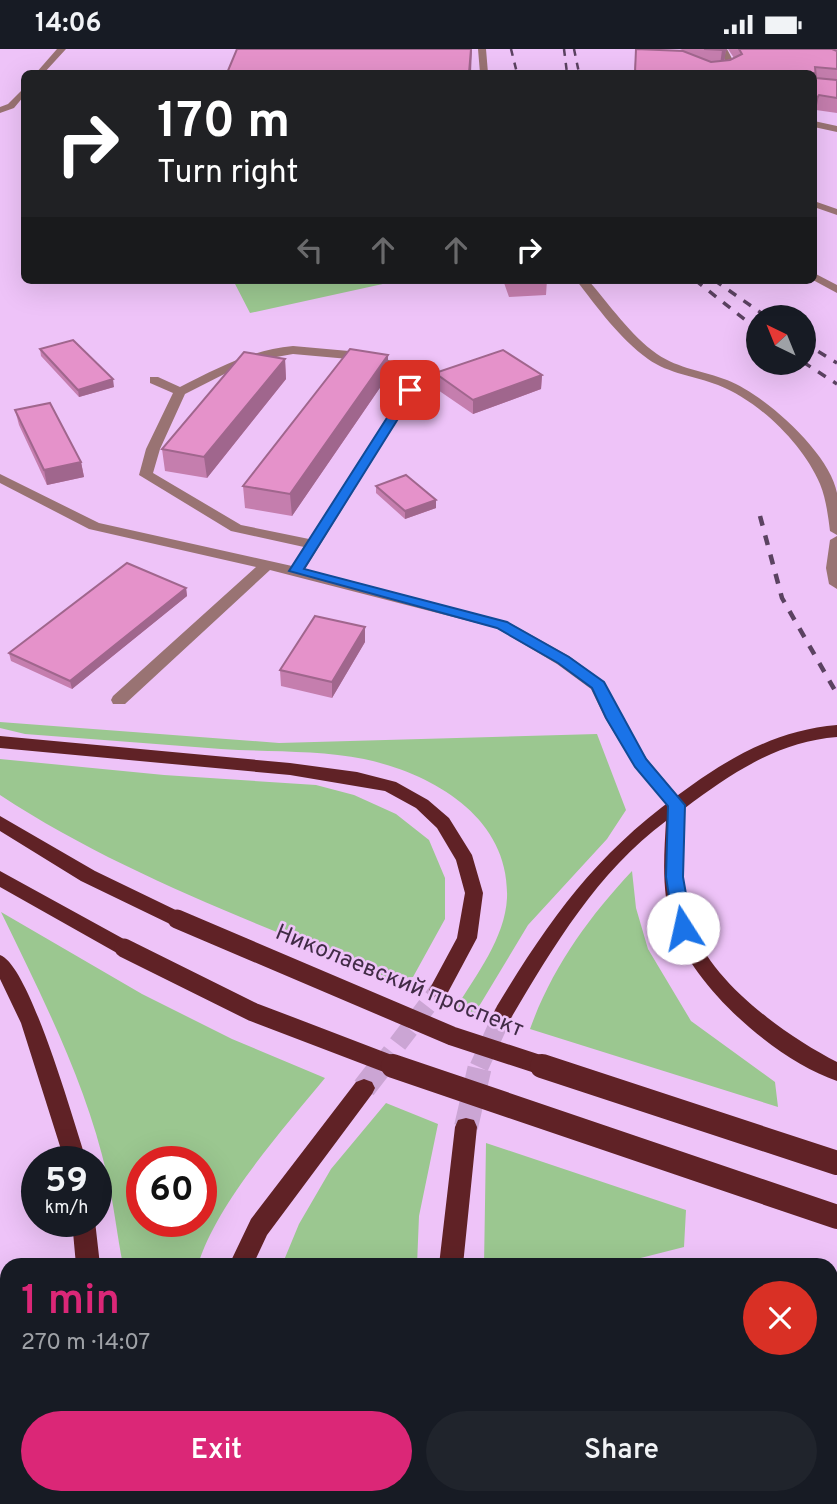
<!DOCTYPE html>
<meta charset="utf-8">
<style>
body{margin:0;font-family:Overpass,sans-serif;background:#20242c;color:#f1f3f6;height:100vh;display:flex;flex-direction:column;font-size:26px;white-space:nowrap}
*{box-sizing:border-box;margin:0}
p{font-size:23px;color:#9ea1a6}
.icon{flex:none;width:38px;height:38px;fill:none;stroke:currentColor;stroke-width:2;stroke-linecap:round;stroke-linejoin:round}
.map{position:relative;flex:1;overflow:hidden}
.side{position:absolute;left:0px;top:1209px;width:838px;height:247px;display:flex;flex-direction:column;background:#171b24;border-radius:21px 21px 0 0;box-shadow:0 7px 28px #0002}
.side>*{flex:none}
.guide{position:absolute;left:21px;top:21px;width:796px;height:214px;border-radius:10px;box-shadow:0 7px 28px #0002;background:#202124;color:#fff;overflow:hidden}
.needle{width:46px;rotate:317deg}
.fabs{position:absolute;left:746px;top:256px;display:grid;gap:14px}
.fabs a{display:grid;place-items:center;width:70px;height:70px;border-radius:50%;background:#171b24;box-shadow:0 7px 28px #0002;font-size:35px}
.speed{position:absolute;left:21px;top:1097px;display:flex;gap:14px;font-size:35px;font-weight:700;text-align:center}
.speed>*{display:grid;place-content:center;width:91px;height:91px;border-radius:50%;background:#171b24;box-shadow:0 7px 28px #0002;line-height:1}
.speed small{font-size:18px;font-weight:400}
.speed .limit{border:10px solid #d22;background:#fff;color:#111}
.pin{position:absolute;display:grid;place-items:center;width:60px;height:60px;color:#fff;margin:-30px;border-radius:14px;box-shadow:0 4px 10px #0006}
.me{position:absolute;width:77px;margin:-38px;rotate:350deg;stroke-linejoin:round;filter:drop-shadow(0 0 5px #0008)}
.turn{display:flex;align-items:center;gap:24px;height:147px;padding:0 21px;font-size:32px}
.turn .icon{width:91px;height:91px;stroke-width:2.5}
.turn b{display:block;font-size:49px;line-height:60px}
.lanes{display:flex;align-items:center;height:66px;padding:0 21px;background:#0003;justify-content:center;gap:35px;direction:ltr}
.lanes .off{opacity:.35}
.round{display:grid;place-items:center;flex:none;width:74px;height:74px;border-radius:37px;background:#20242c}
.headline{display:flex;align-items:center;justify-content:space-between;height:119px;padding:0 21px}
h1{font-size:42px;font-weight:600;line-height:52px;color:#db2777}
.primary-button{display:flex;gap:14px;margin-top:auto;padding:14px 21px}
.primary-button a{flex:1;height:80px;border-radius:42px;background:#db2777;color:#fff;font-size:28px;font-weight:600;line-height:80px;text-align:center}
.primary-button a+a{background:#20242c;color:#f1f3f6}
.status{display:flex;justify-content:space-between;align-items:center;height:49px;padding:0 35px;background:#171b24;direction:ltr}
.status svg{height:19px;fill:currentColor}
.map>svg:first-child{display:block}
.green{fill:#9bc790;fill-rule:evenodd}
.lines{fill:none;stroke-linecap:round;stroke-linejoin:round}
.major-tunnel-far1{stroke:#cba5d4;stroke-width:19;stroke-dasharray:19 10;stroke-linecap:butt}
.major-tunnel{stroke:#cba5d4;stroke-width:24;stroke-dasharray:24 12;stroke-linecap:butt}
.minor{fill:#997373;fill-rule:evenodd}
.major{fill:#602226;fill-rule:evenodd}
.rail-far2{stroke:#5b4261;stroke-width:2.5;stroke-dasharray:7 7;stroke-linecap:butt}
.rail-far1{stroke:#5b4261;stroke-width:3.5;stroke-dasharray:9 9;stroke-linecap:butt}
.rail{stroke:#5b4261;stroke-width:4.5;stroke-dasharray:10 10;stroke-linecap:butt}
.major-bridge-far1{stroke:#602226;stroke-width:19}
.major-bridge{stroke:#602226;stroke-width:24}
.wall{fill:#c57eae}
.shaded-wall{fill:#a0668d}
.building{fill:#e592ca;stroke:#a0668d;stroke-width:2}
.route{fill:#1a73e8;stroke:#114b97;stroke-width:2}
.labels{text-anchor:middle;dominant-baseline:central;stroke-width:5;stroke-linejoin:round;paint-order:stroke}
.street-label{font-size:23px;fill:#412b46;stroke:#eec3f8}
</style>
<div class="status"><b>14:06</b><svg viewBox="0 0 49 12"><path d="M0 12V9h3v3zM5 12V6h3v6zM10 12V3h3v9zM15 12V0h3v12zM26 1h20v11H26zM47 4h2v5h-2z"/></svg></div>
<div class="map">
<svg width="837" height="1455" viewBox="0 0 837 1455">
<rect width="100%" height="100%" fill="#eec3f8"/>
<path class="green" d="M233,231H401L250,264Z
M0,673L279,694L597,685L626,761L607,790L528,876L475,964L456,959C476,926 505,889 507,849C510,769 434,725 364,710C320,701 267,703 221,700C156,695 91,690 25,685L0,679Z
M0,710L164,726L316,736L354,746L396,765L429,791L445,829V870L413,928L391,930C258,874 120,825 0,746Z
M632,822L636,859L648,900L691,972L775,1033L778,1058L530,980C552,919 588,869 632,822Z
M1,863L142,945L232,990L325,1029C284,1079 216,1155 198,1216H123C117,1186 114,1156 107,1126C86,1033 42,948 1,863ZM201,1113V1172H142V1113Z
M386,1054L438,1075L419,1167L417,1216H282L299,1175L331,1120Z
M486,1094L686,1161L684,1198L613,1216H484Z
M265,1449H415V1455H268Z"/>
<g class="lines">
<path class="major-tunnel-far1" d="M380,1018L439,941
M479,1018L504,963"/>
<path class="major-tunnel" d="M364,1039L381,1017
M466,1078L480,1017"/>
<path class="minor" d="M57,0H66L44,24H36Z
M478,0H486L488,24H480Z
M719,0H727L737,19L719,24H704L728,17Z
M24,39V47L14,59L0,64V58L8,55Z
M814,72L837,77V83L814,78Z
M814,152L837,160V166L814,158Z
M814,224L837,236V244L813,231Z
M576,231H588C610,256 630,286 657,305C679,320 704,322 727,331C764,345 830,404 837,444C837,457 837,473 837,486L830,482C828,466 826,450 820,435C803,395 759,352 718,336C695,327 669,325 648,310C620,290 597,258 576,231Z
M293,297L360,303L428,322L305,520L508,573L569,607L604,633L621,669L647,710L682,752L685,756L682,760H670L635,718L605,669L591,640L557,615L496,579L270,521L125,655H113L111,651L113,647L256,518L89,480L0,434V425L99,474L292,517L304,498L231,482L139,426L146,400L173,344L150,334V328H158L180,338C218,319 250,301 293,297ZM293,305L360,311L415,324L309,490L241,476L153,424L160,400L185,345L248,313Z
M837,487V540L829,535L826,519L830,491Z"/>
<path class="major" d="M837,676V688C777,693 732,724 685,759C683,798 680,838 692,876C710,933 786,987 837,1013V1032C776,1011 695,940 673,878C661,845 664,807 666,772C598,822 553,898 511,969L504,971L497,969L494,963L497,957C554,863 600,800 692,736C737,704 781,681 837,676Z
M0,687L290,714L357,723L396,733L428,751L449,769L472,806L483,844L477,889L446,947L439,949L432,947L429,941L457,889L465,844L456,811L437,779L416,759L385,742L290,726L0,699Z
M0,767L95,822L184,865L187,870L184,875H170L81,832L0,782Z
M0,822L131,894L134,899L131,904L124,907L117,904L0,838Z
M0,906C30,916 75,1078 87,1113H65L21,974L0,930Z
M364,1030L372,1033L375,1039L372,1045L267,1186L253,1216H229L251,1170L356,1033Z
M466,1069L474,1071L477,1078L463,1216H439L455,1078L458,1071Z
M72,1172H95L100,1216H76Z
M831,1234L837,1236V1258L831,1256Z
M107,1449H133L135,1455H109Z
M218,1449H244L245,1455H219Z
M467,1449H493L491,1455H465Z"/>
<path class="rail-far2" d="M511,0L517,24
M564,0L567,24
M574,0L579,24"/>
<path class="rail-far1" d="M695,231L758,281
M714,231L767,268
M803,293L837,314
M803,313L837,335"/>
<path class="rail" d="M760,467L782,549L837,645"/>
<path class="major-bridge-far1" d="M177,870L452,987L547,1018
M124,899L253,963L397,1018"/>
<path class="major-bridge" d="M393,1017L837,1168
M542,1017L837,1114"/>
</g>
<path class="wall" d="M636,0L682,1L680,0H726L724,12L734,9L728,0H837V64L816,61L814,64V24H634Z
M503,231H547L546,246L509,248Z
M40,300L114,338L79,348L41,307Z
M388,306V327L292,467L245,459L243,437Z
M285,310L286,330L207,429L165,422L162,400Z
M435,324L542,326L541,340L473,365L435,339Z
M15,361L81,413L84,428L47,436L19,376Z
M376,437L436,459L405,470L376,444Z
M186,539L187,547L72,640L11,612L9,604Z
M365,578V593L332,649L281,637L280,621Z"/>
<path class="shaded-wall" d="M471,0H472L471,24H469Z
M722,1H726L724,15L720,16Z
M819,46L816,61L814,64V53Z
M388,306V327L292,467L290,445Z
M285,310L286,330L207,429L204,408Z
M542,326L541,340L473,365V351Z
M113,330L114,338L79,348L78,341Z
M81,413L84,428L47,436L44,421Z
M436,451V459L405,470V462Z
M186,539L187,547L72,640L70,632Z
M365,578V593L332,649V633Z"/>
<path class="building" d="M237,0H471L469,24H227Z
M636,0L683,2L711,13L730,11L742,5L739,0H832L837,2V20L815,18L816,29L837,31V49L819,46L814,53V24H635Z
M704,0H726V1H722Z
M73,291L113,330L78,341L40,300Z
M350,300L388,306L290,445L243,437Z
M503,301L542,326L473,351L435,324Z
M244,303L285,310L204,408L162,400Z
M50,354L81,413L44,421L15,361Z
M406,426L436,451L405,462L376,437Z
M127,514L186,539L70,632L9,604Z
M315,567L365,578L332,633L280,621Z"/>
<path class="route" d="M406,339L416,341L304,520L507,573L569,608L604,633L646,710L685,756L683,828L692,879L689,884L683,886L674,879L666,828L668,757L635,718L606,669L592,639L558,614L497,579L289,522Z"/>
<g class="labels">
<g class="street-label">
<text transform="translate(399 933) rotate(22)">Николаевский проспект</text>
</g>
</g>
</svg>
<div class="fabs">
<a><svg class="needle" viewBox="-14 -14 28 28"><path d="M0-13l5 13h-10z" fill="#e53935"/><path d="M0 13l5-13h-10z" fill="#9ea1a6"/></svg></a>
</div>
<div class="speed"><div>59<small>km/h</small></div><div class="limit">60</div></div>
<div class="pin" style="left:410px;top:341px;background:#d93025"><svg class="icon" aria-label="arrive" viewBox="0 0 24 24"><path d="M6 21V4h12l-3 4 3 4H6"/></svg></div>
<svg class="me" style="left:683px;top:879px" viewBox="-20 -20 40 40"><circle r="19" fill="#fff"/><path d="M0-13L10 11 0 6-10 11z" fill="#1a73e8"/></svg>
<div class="guide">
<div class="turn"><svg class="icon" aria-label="right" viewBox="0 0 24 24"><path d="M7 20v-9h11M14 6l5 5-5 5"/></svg><div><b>170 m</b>Turn right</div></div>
<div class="lanes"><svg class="icon off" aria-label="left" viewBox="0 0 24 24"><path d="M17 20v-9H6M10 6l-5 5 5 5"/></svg><svg class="icon off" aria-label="ahead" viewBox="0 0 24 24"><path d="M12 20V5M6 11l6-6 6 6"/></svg><svg class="icon off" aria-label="ahead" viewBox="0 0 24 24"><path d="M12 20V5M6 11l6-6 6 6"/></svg><svg class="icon" aria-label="right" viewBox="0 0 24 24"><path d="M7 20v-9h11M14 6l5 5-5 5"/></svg></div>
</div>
<section class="side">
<div class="headline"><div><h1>1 min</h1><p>270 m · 14:07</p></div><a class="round" style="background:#d93025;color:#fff"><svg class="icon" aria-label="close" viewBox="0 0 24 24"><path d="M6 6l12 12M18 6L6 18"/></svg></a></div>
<div class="primary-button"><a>Exit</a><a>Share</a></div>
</section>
</div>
